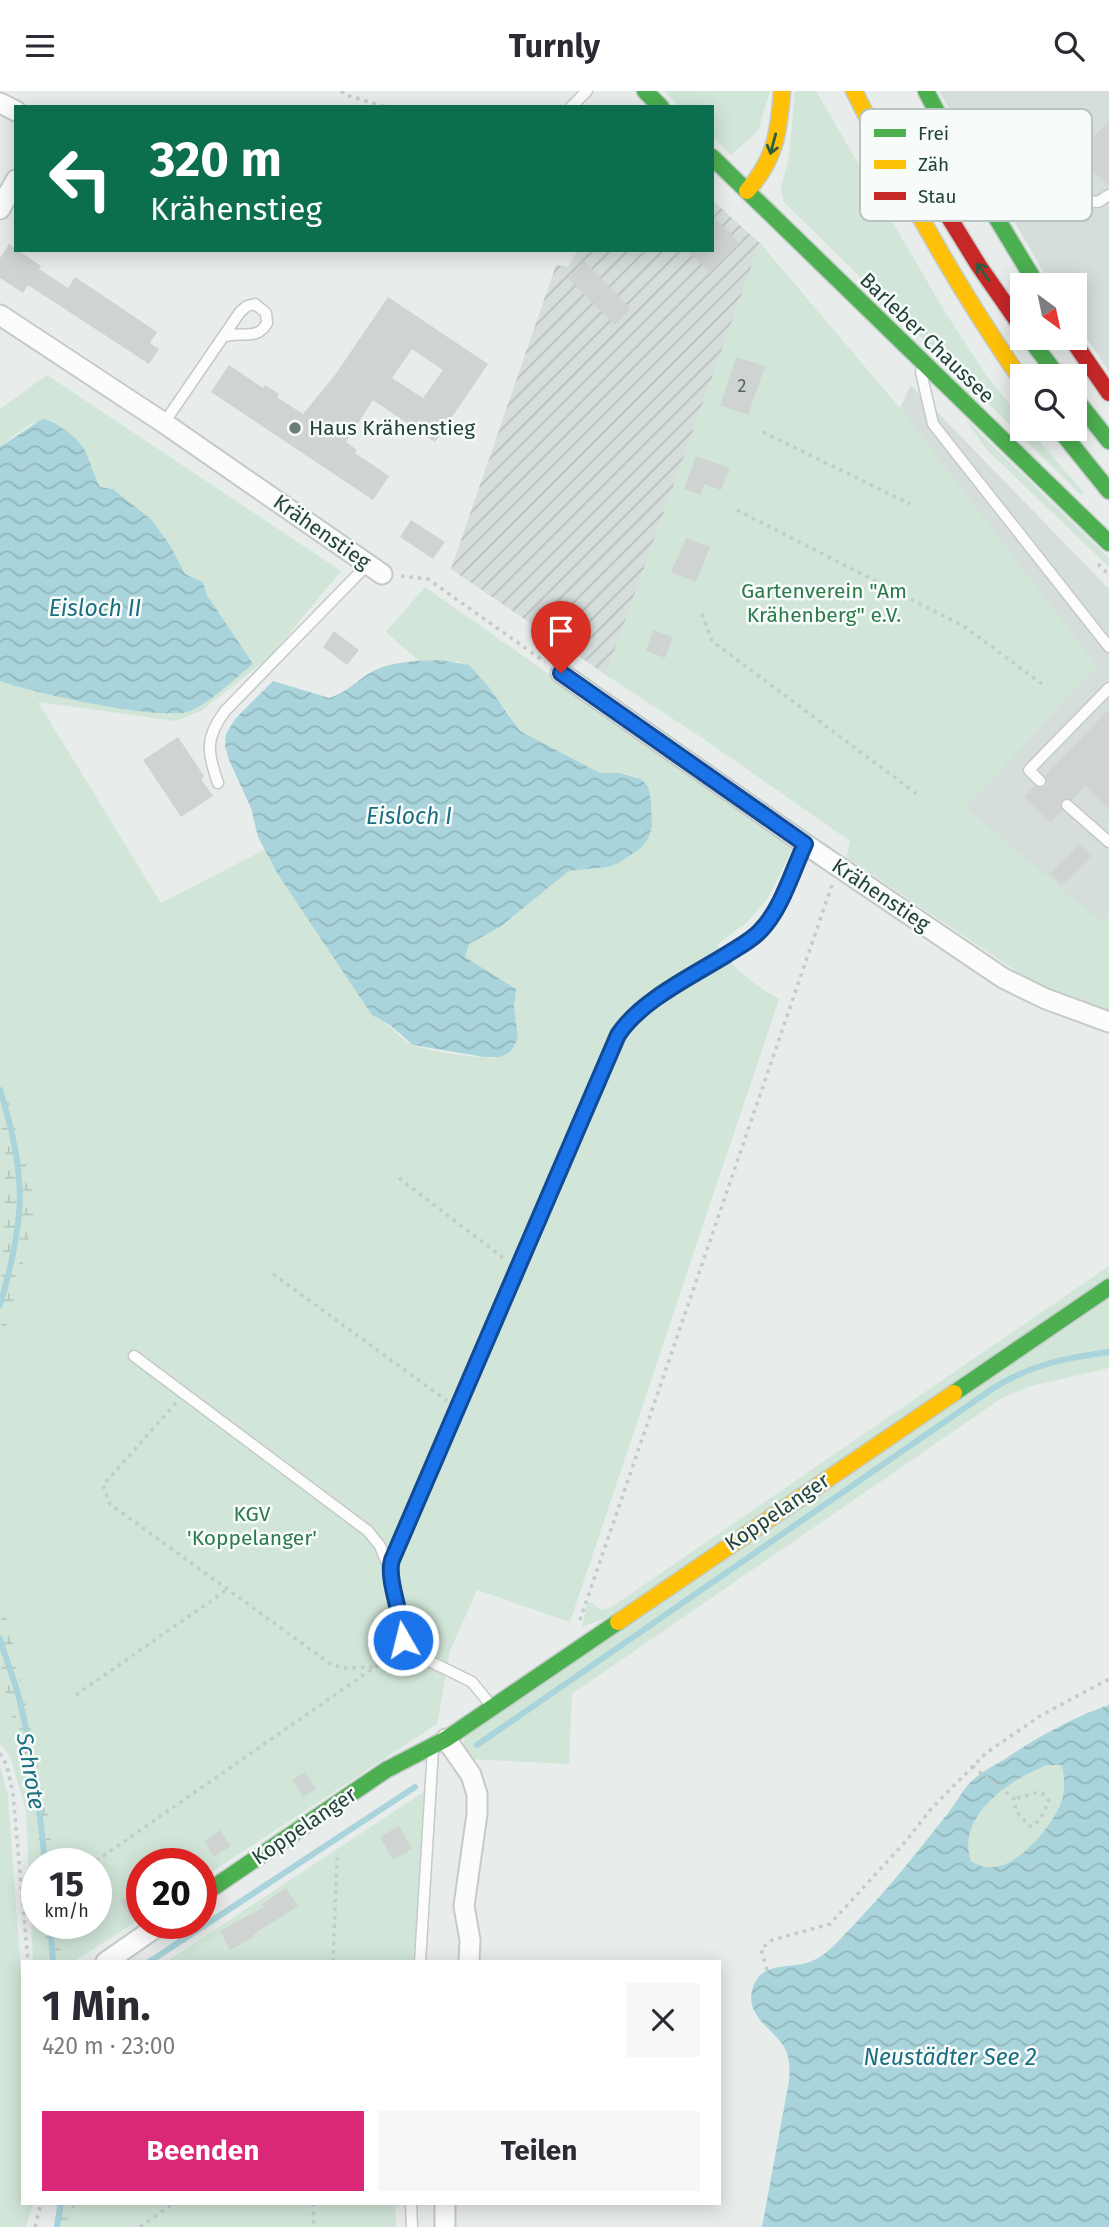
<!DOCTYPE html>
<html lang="de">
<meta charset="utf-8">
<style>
body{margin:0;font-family:"Fira Sans",sans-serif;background:#f7f7f7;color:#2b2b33;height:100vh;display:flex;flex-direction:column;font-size:26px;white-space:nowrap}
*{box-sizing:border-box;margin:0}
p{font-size:23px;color:#7c7c81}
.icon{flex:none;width:38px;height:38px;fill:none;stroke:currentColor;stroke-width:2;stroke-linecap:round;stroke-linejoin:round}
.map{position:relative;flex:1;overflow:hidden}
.side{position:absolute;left:21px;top:1869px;width:700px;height:245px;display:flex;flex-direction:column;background:#fff;border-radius:0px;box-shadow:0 4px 18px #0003}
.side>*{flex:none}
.hud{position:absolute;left:14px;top:14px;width:700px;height:147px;border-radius:0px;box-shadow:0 4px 18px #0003;background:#0b6e4f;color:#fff;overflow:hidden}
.needle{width:46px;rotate:147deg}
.controls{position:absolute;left:1010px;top:182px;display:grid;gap:14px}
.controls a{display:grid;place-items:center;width:77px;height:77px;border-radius:0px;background:#fff;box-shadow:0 4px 18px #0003;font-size:35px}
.speed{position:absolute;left:21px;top:1757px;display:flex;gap:14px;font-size:35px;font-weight:700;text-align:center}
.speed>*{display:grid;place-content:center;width:91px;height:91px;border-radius:50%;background:#fff;box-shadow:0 4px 18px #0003;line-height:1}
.speed small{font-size:18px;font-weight:400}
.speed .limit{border:10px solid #d22;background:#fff;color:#111}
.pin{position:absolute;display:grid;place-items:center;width:60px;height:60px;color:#fff;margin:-72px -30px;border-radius:50% 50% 50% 0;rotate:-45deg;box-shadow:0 0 7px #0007}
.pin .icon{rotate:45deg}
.me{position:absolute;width:77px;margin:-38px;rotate:352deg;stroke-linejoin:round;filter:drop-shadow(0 0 5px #0008)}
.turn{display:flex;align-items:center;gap:24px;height:147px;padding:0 21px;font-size:32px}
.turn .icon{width:91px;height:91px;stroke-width:2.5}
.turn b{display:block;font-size:49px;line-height:60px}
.round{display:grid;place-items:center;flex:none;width:74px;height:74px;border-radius:0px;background:#f7f7f7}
.summary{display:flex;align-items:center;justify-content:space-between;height:119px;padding:0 21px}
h1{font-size:42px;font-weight:700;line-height:52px}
.cta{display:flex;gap:14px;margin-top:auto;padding:14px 21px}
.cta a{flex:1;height:80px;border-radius:0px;background:#db2777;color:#fff;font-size:28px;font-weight:700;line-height:80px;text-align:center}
.cta a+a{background:#f7f7f7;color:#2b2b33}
header{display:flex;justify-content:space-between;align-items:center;height:91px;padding:0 21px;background:#fff;font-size:32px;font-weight:700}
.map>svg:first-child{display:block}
.built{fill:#d6dedb}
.industrial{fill:url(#industrial-furrows)}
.green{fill:#d1e6d8;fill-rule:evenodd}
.wetland{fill:url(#wetland-marsh)}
.water{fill:url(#water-waves);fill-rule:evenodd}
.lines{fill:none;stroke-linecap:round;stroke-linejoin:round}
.stream{stroke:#a9d4db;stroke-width:6}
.building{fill:#cfd4d2;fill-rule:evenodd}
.lane-casing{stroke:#c5cac8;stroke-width:13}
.street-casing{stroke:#c5cac8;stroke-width:23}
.fast-casing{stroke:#c3cbc8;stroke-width:19}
.slow-casing{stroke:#c3cbc8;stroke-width:19}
.jam-casing{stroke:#c3cbc8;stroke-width:19}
.path{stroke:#c3ccca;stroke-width:3.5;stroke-dasharray:3.5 5;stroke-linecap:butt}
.lane{stroke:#fcfcfc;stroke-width:10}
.street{stroke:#fcfcfc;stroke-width:19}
.fast{stroke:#4caf50;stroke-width:16}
.slow{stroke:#ffc107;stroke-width:16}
.jam{stroke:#c62828;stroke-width:16}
.oneway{stroke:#2e5d40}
.route-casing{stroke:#114b97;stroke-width:18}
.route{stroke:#1a73e8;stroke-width:12}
.poi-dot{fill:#697e78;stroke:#f7fbf9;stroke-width:2.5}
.labels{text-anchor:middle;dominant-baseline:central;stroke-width:5;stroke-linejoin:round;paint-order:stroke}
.number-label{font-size:18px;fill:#506761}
.street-label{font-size:21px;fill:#24423a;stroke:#f7fbf9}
.poi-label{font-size:21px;fill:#24423a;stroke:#f7fbf9;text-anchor:start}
.park-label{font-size:21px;fill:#2d7a4b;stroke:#f7fbf9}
.water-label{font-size:23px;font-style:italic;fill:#1c6f80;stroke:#f7fbf9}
.key{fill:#f7fbf9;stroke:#b8c4c0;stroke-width:2}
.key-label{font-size:19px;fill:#24423a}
</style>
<header><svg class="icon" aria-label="menu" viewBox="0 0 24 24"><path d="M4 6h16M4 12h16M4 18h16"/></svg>Turnly<svg class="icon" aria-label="search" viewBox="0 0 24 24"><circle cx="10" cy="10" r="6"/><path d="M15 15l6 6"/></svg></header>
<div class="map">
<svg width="1109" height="2136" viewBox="0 0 1109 2136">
<defs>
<pattern id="industrial-furrows" width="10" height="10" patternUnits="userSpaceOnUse" patternTransform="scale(1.75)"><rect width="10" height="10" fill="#d6dedb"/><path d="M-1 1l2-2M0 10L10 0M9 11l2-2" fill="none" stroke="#b8c0bd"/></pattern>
<pattern id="wetland-marsh" width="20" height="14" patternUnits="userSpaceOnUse" patternTransform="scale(1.75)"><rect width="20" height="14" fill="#d1e6d8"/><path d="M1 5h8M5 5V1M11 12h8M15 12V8" fill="none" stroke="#b3c6ba"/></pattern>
<pattern id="water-waves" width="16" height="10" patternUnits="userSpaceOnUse" patternTransform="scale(1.75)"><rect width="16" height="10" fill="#a9d4db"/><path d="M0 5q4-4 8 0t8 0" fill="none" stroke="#91b7bd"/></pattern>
</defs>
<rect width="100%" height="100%" fill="#e8edeb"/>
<path class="built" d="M939,0H1109V281L1075,230L1074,194H1051Z
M911,294L1109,498V824L1101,832L965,717L900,317Z"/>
<path class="industrial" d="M712,109L760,152L606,584L451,478L556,174L568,176L578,159H712Z"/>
<path class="green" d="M664,0H770V1L758,40L731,64L712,46V16H680Z
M795,0H816L945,221L987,285L1022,329V338H1029L1084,402L1081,404L784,111L781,97L789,65Z
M760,152L900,317L1097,575L965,717L1101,831L1109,824V919L1040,896L846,766L850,750L705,649L606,584Z
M47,284L341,480L271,565L201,620L175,630L38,611L161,812L264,759L277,782L377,928C392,933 399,948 413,954C431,962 476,966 496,967L518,948L514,916L516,898L465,866L469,853L500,836L569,780L608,776L619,772L641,757L648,695L641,688L628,683L600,682L520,640L505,617L460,571L419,570L386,541L425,496L794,755L768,807L747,831L717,854C733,878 755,894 779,908L570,1531L477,1499L450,1560L437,1633L201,1788V1773H142V1827L73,1871H33L26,1720L10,1665L0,1653V590L170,624L197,617L224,531L207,504L203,491L185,483L170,454L152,429L113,398L100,396L54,331C34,324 16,345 0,356V318ZM37,1773H96V1832H37Z
M965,328L1109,467V476L986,358Z
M1109,1175V1188L609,1526L582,1536L587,1512H593L601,1519L610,1517Z
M1109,1202V1277L1031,1295L1002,1307L572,1603L569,1673L469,1668L463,1655L465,1642Z
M1047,1674H1062C1064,1687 1066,1699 1061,1712C1049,1741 1005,1795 971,1770C955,1724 1011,1689 1047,1674Z
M0,1675L8,1705L23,1910V2112H33L26,2136H0Z
M428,1698L414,1871H166Z
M75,2112H395L396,2136H70Z"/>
<path class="wetland" d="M0,991L12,1020L36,1115L19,1191L0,1255V1184L3,1167L6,1067L0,1042Z
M0,1502L15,1560L50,1732L53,1773H40L35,1705L0,1582Z
M45,1832H58L61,1871H47Z
M57,2112H75L70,2136H54Z"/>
<path class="water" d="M42,328C50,329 55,332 62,337C93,358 85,367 100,396L113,398L152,429L170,454L185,483L203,491L207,504L253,573C235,587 208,614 187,621C156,629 33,602 0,590V356Z
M440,569L469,574L488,595L520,640L600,682H620L641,688L648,695L651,710L652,735L648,748L641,757L619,772L608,776L569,780L500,836L469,853L465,866L516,898L514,916L518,948L510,961L500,966H484L413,954L390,934L372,924L277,782L258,746L251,717L229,669L225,655L226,643L235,628L273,590L329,607C343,603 355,592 368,583C389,570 416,570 440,569Z
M1109,1614V2136H762L789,1990C790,1978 790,1965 783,1954C770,1936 744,1923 753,1896C763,1869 790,1879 812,1870C827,1864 837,1851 848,1840C883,1804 914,1765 945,1726C955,1715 962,1698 974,1688C983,1680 995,1674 1005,1668C1038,1646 1071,1627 1109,1614ZM1047,1674H1062C1064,1687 1066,1699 1061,1712C1049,1740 1005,1795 971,1770C955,1724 1012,1688 1047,1674Z"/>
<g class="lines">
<path class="stream" d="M0,999C12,1037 23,1083 19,1123C16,1154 9,1184 0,1214
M0,1548C6,1569 15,1589 20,1611C33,1664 40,1718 45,1773
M477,1654L995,1296C1033,1273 1066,1267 1109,1261
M50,1832L53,1871
M149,1871L415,1696
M57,2136L61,2112"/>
</g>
<path class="building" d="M1109,30V95L1076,64Z
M712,124L740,152L710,182L687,159H712Z
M9,153L41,175L39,178L68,197L75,186L157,241L150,252L159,258L149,273L28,194L23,202L0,187V167Z
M584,170L631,218L615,234L568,187Z
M388,206L488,273L435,351L373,309L346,351L357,359L355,362L389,385L373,409L211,301L229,274L263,297L265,294L279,303L277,306L303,323L335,284ZM412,258L443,279L423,307L392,287Z
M736,266L765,275L748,324L720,314Z
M696,365L730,377L721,399L704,393L701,404L684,398Z
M411,429L445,451L433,468L400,446Z
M686,447L710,456L696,491L671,481Z
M653,539L673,546L665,567L646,560Z
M334,540L359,559L347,574L323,556Z
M1109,618V719L1085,695L1072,709L1068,707L1062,709L1060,713L1062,719L1050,732L1024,706L1035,695L1041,697L1046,695L1047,689L1045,685Z
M178,646L204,685L201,688L213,705L181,726L143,669Z
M1079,753L1091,765L1062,794L1050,783Z
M305,1681L316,1698L303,1706L292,1689Z
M399,1735L412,1758L393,1769L380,1746Z
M220,1739L231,1755L214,1766L204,1750Z
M142,1796V1817L130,1825L120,1810Z
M286,1797L298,1815L253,1844L254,1846L230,1859L220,1840L264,1816L262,1813Z"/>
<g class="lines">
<defs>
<path id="lane" d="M571,16L587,0
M1034,62L1085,110L1098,111L1109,104
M921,281L933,333L1109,556
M164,332L240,221L247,215L255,213L266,222L267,232C257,251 239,239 223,246
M1040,690L1029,679L1109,597
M218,692C207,661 205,647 225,620L368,473
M1067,714L1109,751
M134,1265L368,1440L380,1455L390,1480
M490,1613L472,1591L403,1557L402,1533L390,1480L392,1470L618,944C641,910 692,885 726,864C738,856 751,850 761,839C782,817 792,781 805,753
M420,1871L433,1658
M411,2112L412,2136"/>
<path id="street" d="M0,12L16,20
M0,118L16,89
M0,224L164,332L382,483
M561,582L805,753L1003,887L1046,908L1109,931
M446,1648L471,1684L477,1703V1723L464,1815L470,1849L469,1871
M106,1871L162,1832
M445,2136V2112"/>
<path id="fast" d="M645,0L661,16
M926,0L964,73L1037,194
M712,66L1109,452
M1029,247L1058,285
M1074,306L1109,350
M1059,338L1109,400
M954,1302L1109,1196
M201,1805L386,1679L446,1648L618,1531"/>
<path id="slow" d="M854,0C904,101 958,198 1022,290
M747,100C775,69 779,41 782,0
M618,1531L954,1302"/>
<path id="jam" d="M934,102L979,175L1022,237
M1071,247L1109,302"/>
</defs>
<use href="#lane" class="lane-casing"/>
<use href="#street" class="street-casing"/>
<use href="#fast" class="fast-casing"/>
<use href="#slow" class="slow-casing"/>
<use href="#jam" class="jam-casing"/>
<path class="path" d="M341,0L346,4L386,16
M763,341L910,413
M737,419L965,536L1042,593
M1098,473L1109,484
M401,485L428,488L545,571
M702,523L712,550L918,704
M399,1087L506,1169
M273,1183L447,1310
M176,1312L103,1394L110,1413L329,1572L342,1577L373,1576
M580,1529L832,794
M76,1604L228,1498
M0,1662L7,1675L13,1703L28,1871
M972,1675L1014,1708L1016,1720L1029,1735H1034L1041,1726L1049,1710L1045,1704L1039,1701L1014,1708
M96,1770L392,1564
M333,1871L337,1767
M767,1879L761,1858L772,1849L830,1833L906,1750L930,1719L986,1662L1040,1625L1109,1588
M313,2112L314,2136
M35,2136L41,2112
M140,2136L174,2112"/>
<use href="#lane" class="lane"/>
<use href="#street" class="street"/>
<use href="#fast" class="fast"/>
<use href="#slow" class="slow"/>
<use href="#jam" class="jam"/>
</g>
<defs><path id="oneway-shaft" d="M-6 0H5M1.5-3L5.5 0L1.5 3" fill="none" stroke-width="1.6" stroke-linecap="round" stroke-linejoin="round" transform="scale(1.75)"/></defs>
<g class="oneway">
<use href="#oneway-shaft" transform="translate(773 53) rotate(105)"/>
<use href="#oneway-shaft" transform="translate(983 181) rotate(-124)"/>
</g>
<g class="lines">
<defs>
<path id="route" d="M403,1549C403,1526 386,1487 392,1469L618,944C640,910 692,885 726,864C738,856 751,850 761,839C782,817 792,781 805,753L561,582"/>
</defs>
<use href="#route" class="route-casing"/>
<use href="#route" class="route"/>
</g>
<circle class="poi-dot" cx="295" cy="337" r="7"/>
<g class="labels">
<g class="number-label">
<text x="742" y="295">2</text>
</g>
<g class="street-label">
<text transform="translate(927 247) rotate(44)">Barleber Chaussee</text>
<text transform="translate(322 441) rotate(35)">Krähenstieg</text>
<text transform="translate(881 804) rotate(34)">Krähenstieg</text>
<text transform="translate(777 1421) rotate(-34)">Koppelanger</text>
<text transform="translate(304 1735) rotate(-34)">Koppelanger</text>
</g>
<g class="poi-label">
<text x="309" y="337">Haus Krähenstieg</text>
</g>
<g class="park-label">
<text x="824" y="500">Gartenverein "Am<tspan x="824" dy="24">Krähenberg" e.V.</tspan></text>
<text x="252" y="1423">KGV<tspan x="252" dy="24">'Koppelanger'</tspan></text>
</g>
<g class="water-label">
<text x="95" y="517">Eisloch II</text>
<text x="409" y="725">Eisloch I</text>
<text transform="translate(31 1680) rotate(80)">Schrote</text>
<text x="950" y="1966">Neustädter See 2</text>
</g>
</g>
<rect x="860" y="18" width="232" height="112" rx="10" class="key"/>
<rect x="874" y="38" width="32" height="8" fill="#4caf50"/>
<rect x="874" y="69" width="32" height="9" fill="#ffc107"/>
<rect x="874" y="101" width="32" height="8" fill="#c62828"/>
<g class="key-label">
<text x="918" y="49">Frei</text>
<text x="918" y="80">Zäh</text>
<text x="918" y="112">Stau</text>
</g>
</svg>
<div class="controls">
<a><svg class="needle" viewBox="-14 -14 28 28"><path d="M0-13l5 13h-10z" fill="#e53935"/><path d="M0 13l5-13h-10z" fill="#7c7c81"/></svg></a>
<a><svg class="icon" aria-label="search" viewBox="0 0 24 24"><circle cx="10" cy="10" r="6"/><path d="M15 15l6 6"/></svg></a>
</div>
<div class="speed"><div>15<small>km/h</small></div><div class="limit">20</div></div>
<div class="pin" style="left:561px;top:582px;background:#d93025"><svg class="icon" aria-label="arrive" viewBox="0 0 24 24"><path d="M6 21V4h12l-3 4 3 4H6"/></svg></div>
<svg class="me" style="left:403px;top:1549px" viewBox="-20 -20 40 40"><circle r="17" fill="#1a73e8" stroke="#fff" stroke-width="3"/><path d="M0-11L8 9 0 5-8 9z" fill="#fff"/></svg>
<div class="hud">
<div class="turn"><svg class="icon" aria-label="left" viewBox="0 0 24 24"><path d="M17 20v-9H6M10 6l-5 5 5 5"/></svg><div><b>320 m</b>Krähenstieg</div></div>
</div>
<section class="side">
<div class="summary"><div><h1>1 Min.</h1><p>420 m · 23:00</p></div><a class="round"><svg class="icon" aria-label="close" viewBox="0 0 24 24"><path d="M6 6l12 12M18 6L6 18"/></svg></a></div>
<div class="cta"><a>Beenden</a><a>Teilen</a></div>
</section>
</div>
